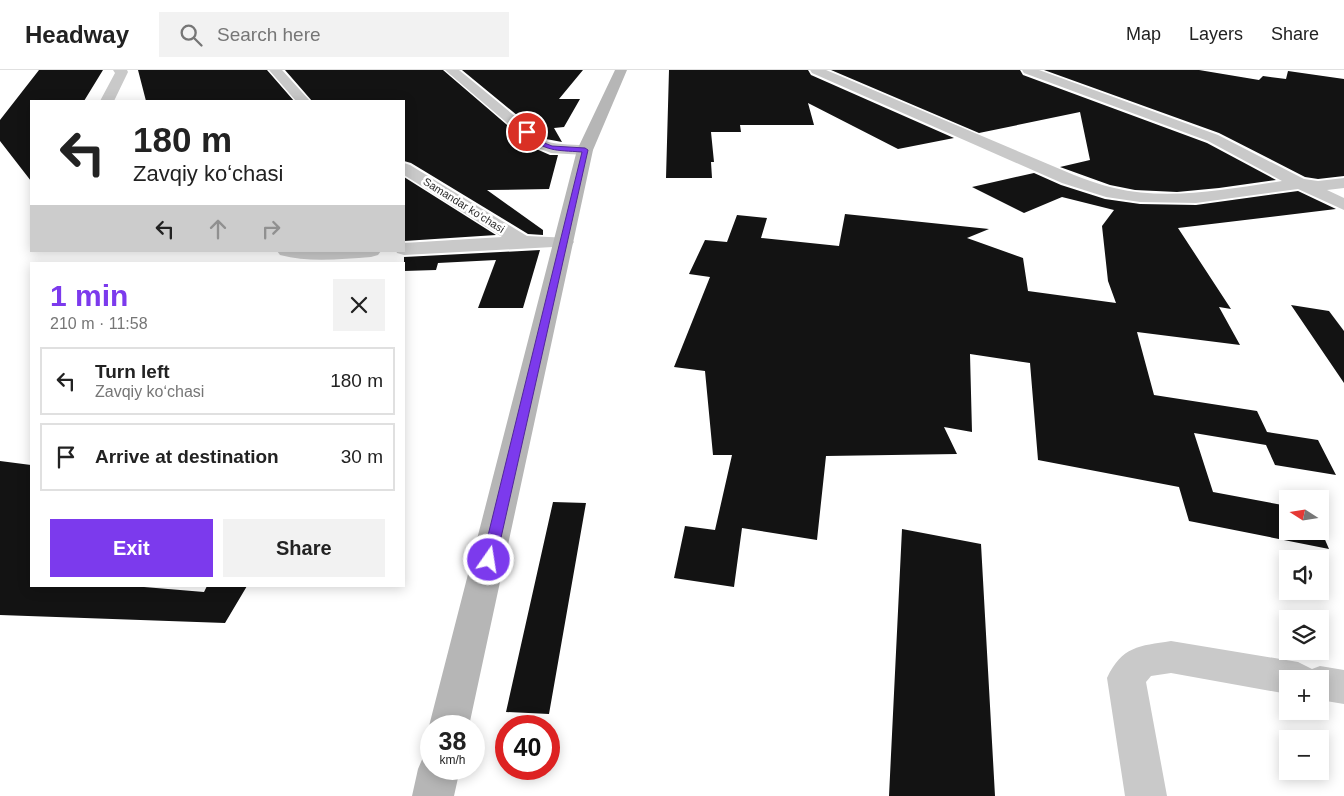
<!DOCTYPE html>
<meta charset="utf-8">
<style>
body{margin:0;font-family:Helvetica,sans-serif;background:#f2f2f2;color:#222;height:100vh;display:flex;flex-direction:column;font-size:19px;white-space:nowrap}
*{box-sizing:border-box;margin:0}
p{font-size:16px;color:#767676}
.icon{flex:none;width:28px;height:28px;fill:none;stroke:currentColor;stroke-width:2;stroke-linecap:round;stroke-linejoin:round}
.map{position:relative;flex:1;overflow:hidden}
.drawer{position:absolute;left:30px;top:192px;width:375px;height:325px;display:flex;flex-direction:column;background:#fff;border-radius:0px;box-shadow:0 2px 12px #0003}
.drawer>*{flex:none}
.hud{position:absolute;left:30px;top:30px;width:375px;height:152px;border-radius:0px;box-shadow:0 2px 12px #0003;background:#fff;color:#222;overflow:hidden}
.needle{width:32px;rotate:282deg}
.fabs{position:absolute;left:1279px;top:420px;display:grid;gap:10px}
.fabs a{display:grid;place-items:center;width:50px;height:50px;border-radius:0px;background:#fff;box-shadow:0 2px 12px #0003;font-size:25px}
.speed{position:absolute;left:420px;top:645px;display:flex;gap:10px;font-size:25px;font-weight:700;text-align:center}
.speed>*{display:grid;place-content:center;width:65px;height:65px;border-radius:50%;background:#fff;box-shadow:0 2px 12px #0003;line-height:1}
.speed small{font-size:12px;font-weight:400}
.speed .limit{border:8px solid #d22;background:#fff;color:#111}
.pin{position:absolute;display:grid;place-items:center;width:42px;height:42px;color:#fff;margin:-21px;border:2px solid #fff;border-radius:50%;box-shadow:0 1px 5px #0007}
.me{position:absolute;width:55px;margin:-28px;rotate:13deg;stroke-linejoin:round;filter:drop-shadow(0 0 4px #0008)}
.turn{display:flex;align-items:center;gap:18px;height:105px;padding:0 20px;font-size:22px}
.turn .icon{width:65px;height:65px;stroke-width:2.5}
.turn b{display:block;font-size:35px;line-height:42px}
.lanes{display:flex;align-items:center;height:48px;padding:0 20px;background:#0003;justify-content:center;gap:25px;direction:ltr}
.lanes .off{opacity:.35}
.round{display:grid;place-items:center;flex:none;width:52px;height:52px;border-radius:0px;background:#f2f2f2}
.headline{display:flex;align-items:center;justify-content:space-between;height:85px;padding:0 20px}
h1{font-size:30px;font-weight:700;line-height:38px;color:#7c3aed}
.cta{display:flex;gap:10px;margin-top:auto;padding:10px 20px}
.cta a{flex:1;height:58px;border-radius:0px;background:#7c3aed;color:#fff;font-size:20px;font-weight:700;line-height:58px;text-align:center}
.cta a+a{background:#f2f2f2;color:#222}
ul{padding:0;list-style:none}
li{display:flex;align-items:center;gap:15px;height:68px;margin:0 10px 8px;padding:0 10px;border:2px solid #e0e0e0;border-radius:0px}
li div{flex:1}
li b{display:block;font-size:19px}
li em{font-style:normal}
header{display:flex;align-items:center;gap:30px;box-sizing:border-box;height:70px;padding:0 25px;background:#fff;border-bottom:1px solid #e0e0e0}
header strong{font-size:24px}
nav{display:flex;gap:28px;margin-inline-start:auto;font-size:18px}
.search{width:350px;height:45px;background:#f2f2f2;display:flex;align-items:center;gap:12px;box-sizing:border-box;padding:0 18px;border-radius:0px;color:#767676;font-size:19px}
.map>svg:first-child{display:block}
.building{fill:#131313}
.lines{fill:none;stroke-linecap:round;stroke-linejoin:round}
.street{fill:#c9c9c9;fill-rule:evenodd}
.secondary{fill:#b6b6b6;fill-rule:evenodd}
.route{fill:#7c3aed;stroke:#51269a}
.labels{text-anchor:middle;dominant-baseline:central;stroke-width:5;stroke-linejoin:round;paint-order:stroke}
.far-street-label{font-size:11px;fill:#2c2c2c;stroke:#fff}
</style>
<header>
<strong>Headway</strong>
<div class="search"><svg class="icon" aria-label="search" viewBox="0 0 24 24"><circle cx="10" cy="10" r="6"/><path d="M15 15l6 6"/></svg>Search here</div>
<nav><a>Map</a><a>Layers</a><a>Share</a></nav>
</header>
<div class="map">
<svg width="1344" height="726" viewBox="0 0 1344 726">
<rect width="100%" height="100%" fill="#fff"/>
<path class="building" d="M39,0H103L84,31H31V111L0,71V50Z
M138,0H267L294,31H146Z
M285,0H443L534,78L550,85H558L549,119L487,120L543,160V165L528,164L411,93L404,91V31H312Z
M462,0H583L559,29H580L564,57L554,58L562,72L546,69Z
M669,0H808L811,5L954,68L898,79L808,33L814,55H740L741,62H711L714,92H711L712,108H666Z
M831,0H1020L1023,5L1207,73L1276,110L1219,118L1177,122L1135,120L1110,115L1060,97L1090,90L1080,42L979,63Z
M1044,0H1199L1259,10L1263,6L1286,9L1288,1L1344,9V106L1318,109L1305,107L1219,63Z
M1034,103L1061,115L1105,129L1140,134L1196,135L1298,121L1336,139L1178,158L1231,239L1219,237L1240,275L1137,262L1154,325L1257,341L1267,362L1318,370L1336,405L1275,395L1266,375L1194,363L1213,422L1288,436V461H1320V458L1329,479L1189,451L1179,417L1038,390L1030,293L970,284L972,362L944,357L957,384L826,386L817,470L742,458L734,517L674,508L685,456L715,460L732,385H713L705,301L674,297L710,207L689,204L705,170L727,172L737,145L767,148L761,168L839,176L845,144L989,159L967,168L1023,188L1028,221L1116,233L1108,211L1102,156L1114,140L1062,127L1024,143L972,117Z
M404,107L496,165L404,171Z
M540,180L523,238H478L496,190L438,193L436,200L404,201V187Z
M1291,235L1329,241L1344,261V313Z
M0,391L31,395V516H132L204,522L207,516H247L225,553L0,545Z
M553,432L586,433L549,644L506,642Z
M902,459L981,474L995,726H889Z"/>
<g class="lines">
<path class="street" d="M113,0H127L128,2L114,31H100L115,3Z
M269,0H282L310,31H296Z
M445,0H459L545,71C560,76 576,73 590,77L593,80L590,83L585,85L551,83L535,77Z
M810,0H826L1074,105C1087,110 1101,115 1114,118C1169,131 1228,119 1282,111L1208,71L1024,3L1022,0H1039L1218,65L1304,109L1318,111L1344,108V118L1327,120L1344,128V140L1298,119L1196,133L1140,132L1106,127L1062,113L812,3Z
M404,93L410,95L527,166L571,168L574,172L571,176L404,185L397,183L396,181H404V173L502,167L404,105Z
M277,181H381L378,185L371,187C341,189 310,193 280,185Z
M1171,571L1298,592L1312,599L1320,596L1344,600V634L1320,630V609H1288V624L1171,603L1151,606L1146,612L1167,726H1125L1107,608C1122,576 1139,576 1171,571Z"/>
<path class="secondary" d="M615,0H627L593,80L469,656H431V661L429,656L577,80Z
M431,682V699H460L454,726H412L418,699L424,685Z"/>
</g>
<path class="route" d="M527,61L542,72L552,76L585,78L588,80L496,490L494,494L489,495L484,494L482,490L582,82C555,80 546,82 525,64Z"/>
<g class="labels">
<g class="far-street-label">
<text transform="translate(464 135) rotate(32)">Samandar ko‘chasi</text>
</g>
</g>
</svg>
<div class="fabs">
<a><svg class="needle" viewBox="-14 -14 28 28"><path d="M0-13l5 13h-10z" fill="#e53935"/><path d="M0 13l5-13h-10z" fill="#767676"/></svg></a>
<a><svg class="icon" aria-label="sound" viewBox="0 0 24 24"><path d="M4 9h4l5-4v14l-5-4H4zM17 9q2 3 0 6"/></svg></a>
<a><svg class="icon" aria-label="layers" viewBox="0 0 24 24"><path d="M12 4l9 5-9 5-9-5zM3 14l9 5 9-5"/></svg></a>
<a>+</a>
<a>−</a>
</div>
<div class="speed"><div>38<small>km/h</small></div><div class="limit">40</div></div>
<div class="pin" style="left:527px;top:62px;background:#d93025"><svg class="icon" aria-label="arrive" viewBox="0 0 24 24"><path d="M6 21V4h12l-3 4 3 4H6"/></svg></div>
<svg class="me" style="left:489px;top:490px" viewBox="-20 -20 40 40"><circle r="17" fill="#7c3aed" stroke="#fff" stroke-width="3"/><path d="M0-11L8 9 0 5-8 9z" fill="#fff"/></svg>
<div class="hud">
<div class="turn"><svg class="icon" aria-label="left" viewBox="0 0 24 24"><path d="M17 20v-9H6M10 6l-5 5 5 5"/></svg><div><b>180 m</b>Zavqiy koʻchasi</div></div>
<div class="lanes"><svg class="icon" aria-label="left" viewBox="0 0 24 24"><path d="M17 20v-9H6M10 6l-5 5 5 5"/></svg><svg class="icon off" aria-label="ahead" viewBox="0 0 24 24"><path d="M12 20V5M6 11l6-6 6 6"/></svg><svg class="icon off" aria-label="right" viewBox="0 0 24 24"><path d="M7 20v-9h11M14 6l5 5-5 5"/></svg></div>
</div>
<section class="drawer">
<div class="headline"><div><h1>1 min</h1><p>210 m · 11:58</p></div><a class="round"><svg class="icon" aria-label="close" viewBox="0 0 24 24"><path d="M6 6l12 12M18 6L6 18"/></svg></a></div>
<ul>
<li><svg class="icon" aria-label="left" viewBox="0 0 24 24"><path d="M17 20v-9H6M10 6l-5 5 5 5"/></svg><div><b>Turn left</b><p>Zavqiy koʻchasi</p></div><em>180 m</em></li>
<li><svg class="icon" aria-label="arrive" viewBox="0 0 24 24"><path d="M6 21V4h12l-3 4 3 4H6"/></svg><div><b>Arrive at destination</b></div><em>30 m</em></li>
</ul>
<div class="cta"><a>Exit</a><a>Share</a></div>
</section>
</div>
